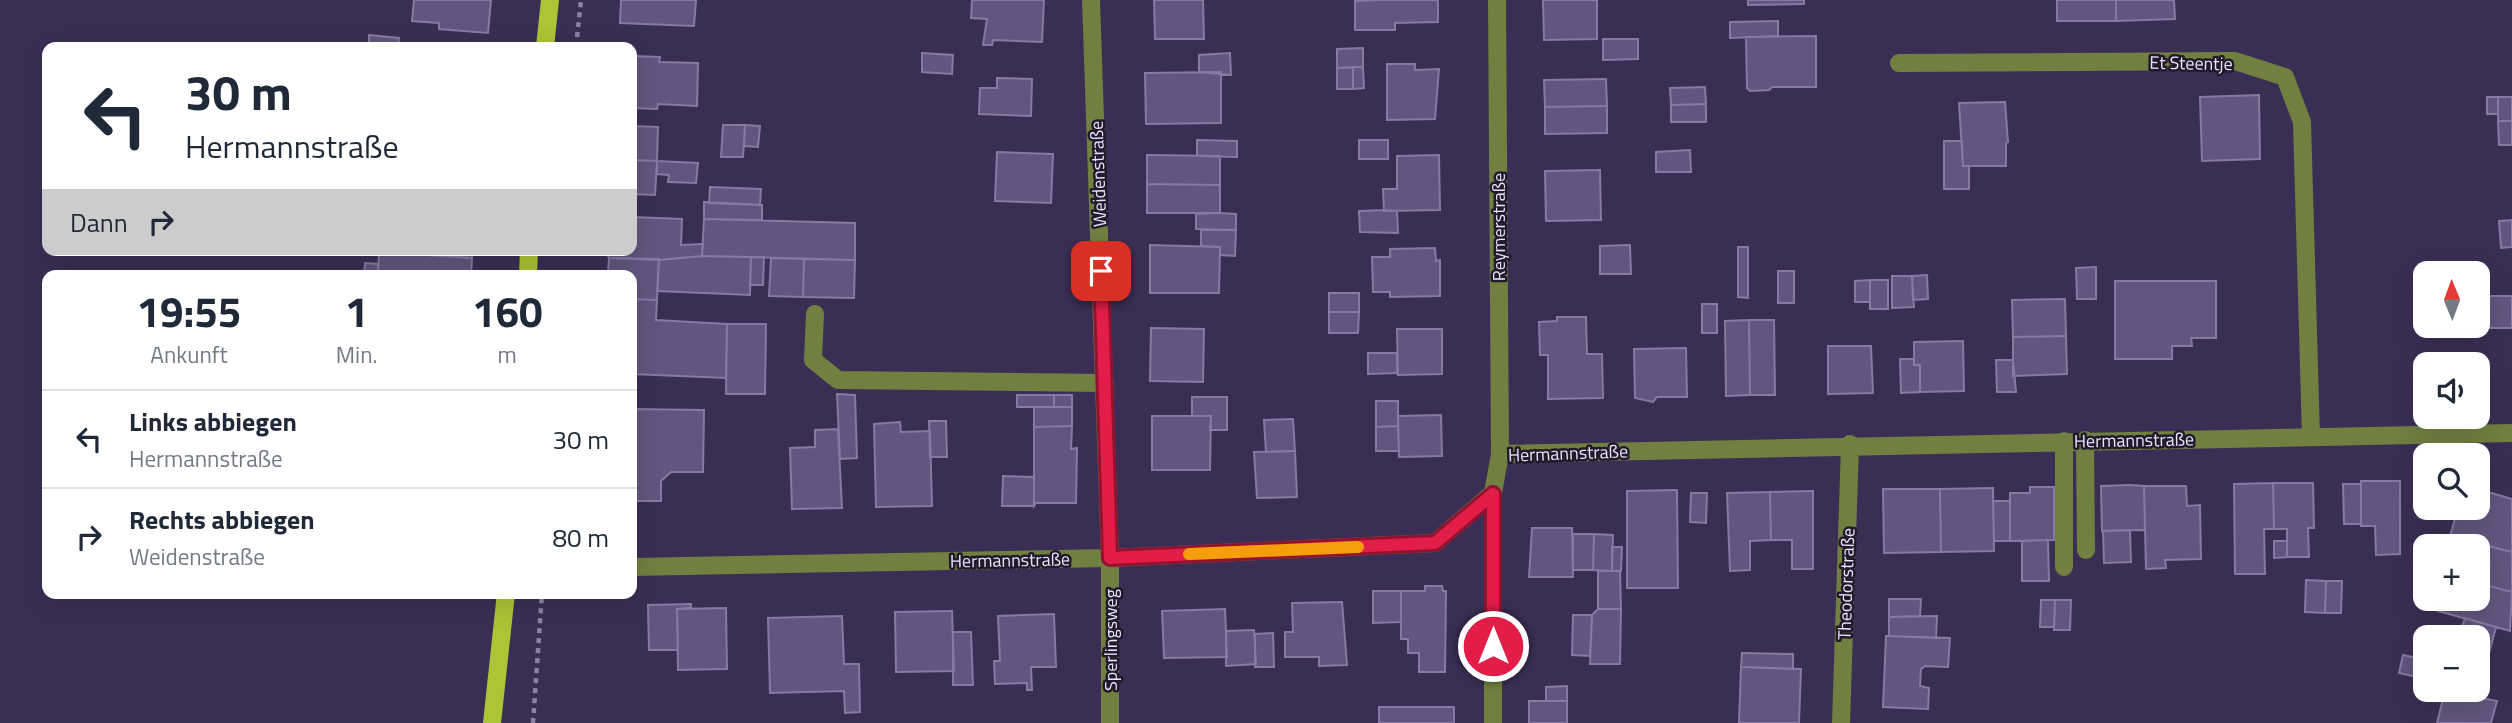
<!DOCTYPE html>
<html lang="de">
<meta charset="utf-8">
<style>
body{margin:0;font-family:"Titillium Web",sans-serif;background:#f2f2f3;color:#1f2937;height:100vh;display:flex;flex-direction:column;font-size:26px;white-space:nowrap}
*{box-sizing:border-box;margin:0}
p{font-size:23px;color:#747a83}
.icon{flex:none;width:38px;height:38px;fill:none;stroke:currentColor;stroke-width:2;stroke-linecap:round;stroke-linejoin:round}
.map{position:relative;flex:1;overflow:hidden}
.panel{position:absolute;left:42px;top:270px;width:595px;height:329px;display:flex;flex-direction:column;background:#fff;border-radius:14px;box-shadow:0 7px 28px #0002}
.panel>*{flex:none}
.top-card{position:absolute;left:42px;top:42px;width:595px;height:214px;border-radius:14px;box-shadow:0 7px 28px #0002;background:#fff;color:#1f2937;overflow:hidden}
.needle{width:46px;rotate:359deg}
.fabs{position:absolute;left:2413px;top:261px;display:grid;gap:14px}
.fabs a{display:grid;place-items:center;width:77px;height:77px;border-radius:14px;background:#fff;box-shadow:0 7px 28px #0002;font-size:35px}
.pin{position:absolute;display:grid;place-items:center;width:60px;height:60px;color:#fff;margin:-30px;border-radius:14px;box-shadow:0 4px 10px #0006}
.me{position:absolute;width:77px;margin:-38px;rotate:0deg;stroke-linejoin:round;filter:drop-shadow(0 0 5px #0008)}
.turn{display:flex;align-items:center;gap:24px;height:147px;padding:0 28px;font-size:32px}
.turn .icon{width:91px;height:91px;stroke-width:2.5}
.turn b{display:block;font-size:49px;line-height:60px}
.then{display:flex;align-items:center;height:66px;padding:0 28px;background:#0003;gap:14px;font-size:26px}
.eta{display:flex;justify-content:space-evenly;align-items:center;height:119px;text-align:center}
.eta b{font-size:42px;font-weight:700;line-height:49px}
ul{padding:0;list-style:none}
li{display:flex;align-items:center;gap:21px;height:98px;padding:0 28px;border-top:2px solid #e0e1e3}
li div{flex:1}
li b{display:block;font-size:26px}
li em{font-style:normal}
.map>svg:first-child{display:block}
.building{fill:#63557f;stroke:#8779a4;stroke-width:2}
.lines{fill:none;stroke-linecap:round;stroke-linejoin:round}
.path{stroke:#8d83a2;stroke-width:4.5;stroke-dasharray:5 5;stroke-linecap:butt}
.minor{stroke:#717f41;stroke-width:18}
.major{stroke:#acc536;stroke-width:18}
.route-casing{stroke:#92132f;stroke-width:18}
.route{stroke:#e11d48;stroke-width:12}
.slow{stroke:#f59e0b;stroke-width:12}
.labels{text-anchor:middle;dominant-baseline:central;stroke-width:5;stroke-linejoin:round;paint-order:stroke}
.street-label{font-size:18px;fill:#e9e2fa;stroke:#201a2b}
</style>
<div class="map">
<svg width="2512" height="723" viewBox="0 0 2512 723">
<rect width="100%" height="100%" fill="#3b2e54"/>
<path class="building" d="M414,0H491L488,33L439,29V23L412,21Z
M621,0H696L694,26L620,23Z
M972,0H1044L1042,42L993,40L992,45H983L987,19L971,18Z
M1154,0H1203L1204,39H1155Z
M1379,0H1438V22L1395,23V30H1355V1Z
M1543,0H1597V39L1544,40Z
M1748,0H1804V4L1748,5Z
M2057,0H2116V21H2057Z
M2116,0H2174L2175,19L2116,21Z
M1778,21V36L1730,38V22Z
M369,35L399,38L398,47H369Z
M1816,36V87H1772L1769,90L1750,91L1747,88L1746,37Z
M1603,39H1638V59L1603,60Z
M1363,48V67L1337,68V49Z
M922,53L953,55L952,74L922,72Z
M1230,53L1231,75L1199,72V55Z
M632,56L660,57L659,62L698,63L697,106L658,104L657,109L632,108Z
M1387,64H1415V70L1439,69L1435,119L1387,120Z
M1353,67V89H1337V68Z
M1353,67H1363L1364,88L1353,89Z
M1221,72V123L1146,124L1145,73Z
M997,78L1032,79L1031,116L979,114L980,88H997Z
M1606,79L1607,106L1545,107L1544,80Z
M1705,87L1706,104L1671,105L1670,88Z
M2259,95L2260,159L2202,161L2200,97Z
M2487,97H2498V114H2487Z
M2498,97H2512V121H2498Z
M2005,102L2008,142L2006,143V166H1963L1959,103Z
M1706,104V122H1671V105Z
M1607,106V133L1545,134V107Z
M2498,121H2512V145H2499Z
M723,125H745L743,157H721Z
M745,125L760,126L758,147L744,146Z
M632,126L658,127L657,161L632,160Z
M1197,140L1237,141V157L1197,156Z
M1359,140H1388V159H1359Z
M1944,141H1962L1963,166H1969V189H1944Z
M1690,150L1691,172H1656V152Z
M997,152L1053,154L1051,203L995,201Z
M1147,155L1220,156V185L1147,184Z
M1439,155L1440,210L1384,211L1383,189H1397V156Z
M632,160L657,161L655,195L632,194Z
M657,161L698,163L696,183L668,182L669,175L657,174Z
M1600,170L1601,220L1546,221L1545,171Z
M1147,184L1220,185V213H1147Z
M710,187L761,189L760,205L709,203Z
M704,202L762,205V220L704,219Z
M1384,210L1397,211L1398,233L1360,232L1359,211Z
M1220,213L1236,214V230L1196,229V214Z
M632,217L682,219L681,245L703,244L702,256L659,260L609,258L605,250H632Z
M704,219L855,223V260L702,256Z
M2512,220V247L2501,248L2499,221Z
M1201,230H1236L1235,256L1220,255V247L1201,246Z
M1150,245L1220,247L1219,293H1150Z
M1630,245L1631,274H1600V246Z
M1738,247H1748V298L1738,297Z
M1435,248L1436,261L1440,260V296L1390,297V292H1373L1372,257H1390V249Z
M379,250H472V258Z
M379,252L472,258L471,275H378Z
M702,256L751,257L750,295L657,291L659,260Z
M751,257H764L763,285H750Z
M609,258L659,259L657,300L632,299V275H608Z
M771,258L804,259L803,297L769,296Z
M804,259L855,260L854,298L803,297Z
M365,263L378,264V275H364Z
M2096,267V299H2077L2076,268Z
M1778,271H1794V303H1778Z
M1927,275L1928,299L1913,300L1912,276Z
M1892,276H1912L1914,307L1892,308Z
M1870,280V302H1855V281Z
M1870,280H1888V309H1870Z
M2115,281H2216V338H2191L2192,346H2172V359H2115Z
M1329,293H1359V312H1329Z
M2481,296H2512V328H2480Z
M632,299L657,300L656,320L727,324L726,378L632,374Z
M2065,299L2066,336L2013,337L2012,300Z
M1702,304H1717V333H1702Z
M1329,312H1359L1358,333H1329Z
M1557,317H1586L1587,354H1602L1603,398L1548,399V355H1540L1539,322L1557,321Z
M1749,320H1774L1775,395H1750Z
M1749,320L1750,395L1726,396L1725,321Z
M727,324H766L765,394H726Z
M1151,328L1204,329L1203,382L1150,381Z
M1397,329H1442V374L1398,375Z
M2066,336L2067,374L2013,376V337Z
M1963,341L1964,391L1920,392V365H1914V342Z
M1828,346H1871L1873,393L1828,394Z
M1686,348L1687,397H1657L1653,402L1635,398L1634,349Z
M1368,353H1397V373L1368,374Z
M1900,359H1914V365H1920V392L1901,393Z
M1996,360H2013L2016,392H1997Z
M837,394L855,395L857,458L840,459Z
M1017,395H1054V407H1017Z
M1054,395H1072V407H1054Z
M1192,397H1227V430H1210L1211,416H1192Z
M1376,401H1398V426L1376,427Z
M1034,407H1072V426L1034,427Z
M632,409L704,410L703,472H671L661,481V501H632Z
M1441,415L1442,456L1399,457L1398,416Z
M1152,416H1211L1210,470H1152Z
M1293,419L1295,451L1266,452L1264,420Z
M929,421H946L947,457H930Z
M900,422L901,432L930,431L932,506L876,507L874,424Z
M1072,426L1071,449L1077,448L1076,503H1036L1034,506V427Z
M1398,426L1399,451H1376V427Z
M838,429L842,508L792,509L790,448L815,447V430Z
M1295,451L1297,497L1257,498L1254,452Z
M1003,476L1034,477V506H1002Z
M2361,481H2400V554L2376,555L2375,526H2361Z
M2273,483H2313L2314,528H2308L2309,557H2287V529H2274Z
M2273,483L2274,529H2264L2265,574H2235L2234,484Z
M2343,484H2361V524H2344Z
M2130,485L2144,486L2145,530L2102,531L2101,486Z
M2144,486H2186L2187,506L2200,505L2201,559L2165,560L2166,568L2146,569Z
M2030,487H2054V540L2010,541V493H2030Z
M1993,488L1994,551L1941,552L1940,489Z
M1883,489H1940L1941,552L1884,553Z
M2478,489L2512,499V552L2450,536L2458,508H2478Z
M1677,490L1678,588H1627V491Z
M1813,491V569H1792V540H1771L1770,492Z
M1770,492L1771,540L1750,541V570L1730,571L1727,493Z
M1691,493H1707L1706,523L1690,522Z
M1993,501H2010V541H1994Z
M1532,528H1572L1573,577H1529Z
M2130,530L2131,562L2104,563L2103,531Z
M1573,534H1594L1593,570H1573Z
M1594,534L1613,535L1612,571L1593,570Z
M2454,537L2512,552V592L2478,583V546H2452Z
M2048,540L2049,581H2022V541Z
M2274,541H2287V557L2274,558Z
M1612,547H1622L1621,571H1612Z
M1598,571H1620L1621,609H1598Z
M2306,580L2326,581L2325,613L2305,612Z
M2326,581H2342L2341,613H2325Z
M2478,583L2512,592L2510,631L2438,611L2442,598H2478Z
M1425,586H1442L1443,591H1446L1445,672H1419V653H1408V639H1401V591H1425Z
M1373,591H1401V622L1373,623Z
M1889,599H1921L1920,616L1889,617Z
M2041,600H2055L2054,627H2040Z
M2055,600H2071L2070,630H2054Z
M1342,602L1347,665L1319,666V657H1285V632H1293L1292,603Z
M691,604V608L677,609L678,650H649L648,605Z
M726,608L727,669L678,670L677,609Z
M1225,609L1227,657L1164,658L1162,611Z
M1598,609H1621L1620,664H1590L1592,615Z
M952,611L954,671L896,672L895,612Z
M1054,614L1056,667H1031L1032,690H1027V683L995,684L994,661H1000L998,616Z
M1573,615H1592L1590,656L1572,655Z
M842,616L844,664H859L860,712L845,713L844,691L770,693L768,618Z
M1937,616L1936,638L1889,636V617Z
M2465,618L2496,627L2492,642L2460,633Z
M1254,630L1256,664L1226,666V631Z
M953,632H971L973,685H953Z
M1273,633L1274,667H1255V634Z
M1886,636L1950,638L1948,667L1925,666L1921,669L1920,686L1929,688L1928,709L1883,707Z
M2478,638L2492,642L2488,657L2478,655Z
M1742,653L1793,654V669L1741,667Z
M2403,655L2426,660V679L2399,673Z
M2478,655L2488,657L2483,674L2478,673Z
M1741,667L1801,669L1799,723H1739Z
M1567,686V701H1546V687Z
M2445,691L2497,701L2491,723H2437Z
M1529,701H1567V723H1529Z
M1379,707H1454V723H1379Z"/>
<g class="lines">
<path class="path" d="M576,47L581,0
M533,723L542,593"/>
<path class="minor" d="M1091,0L1110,558V723
M1497,0L1500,454
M1899,63L2235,61L2285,77L2302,122L2311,437
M815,314L813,360L838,380L1105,383
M2085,440L2086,550
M632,567L1110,558L1435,543L1493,493L1500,454L2512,433
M2064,567V441
M1493,723V493
M1841,723L1850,444"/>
<path class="major" d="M545,47L550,0
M528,275L529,250
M492,723L506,593"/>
</g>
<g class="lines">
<defs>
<path id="route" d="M1101,271L1110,558L1435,543L1493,494V646"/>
</defs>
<use href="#route" class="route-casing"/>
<use href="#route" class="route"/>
<path class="slow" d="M1189,554L1358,547"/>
</g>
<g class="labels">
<g class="street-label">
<text transform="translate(2191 63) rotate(1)">Et Steentje</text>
<text transform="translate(1098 174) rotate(-92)">Weidenstraße</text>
<text transform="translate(1498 227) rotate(-90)">Reymerstraße</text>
<text transform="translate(2134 440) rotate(-1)">Hermannstraße</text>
<text transform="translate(1568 453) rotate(-2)">Hermannstraße</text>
<text transform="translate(1010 560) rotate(-1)">Hermannstraße</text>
<text transform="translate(1846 584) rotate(-88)">Theodorstraße</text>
<text transform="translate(1110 640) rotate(-90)">Sperlingsweg</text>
</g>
</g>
</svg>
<div class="fabs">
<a><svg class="needle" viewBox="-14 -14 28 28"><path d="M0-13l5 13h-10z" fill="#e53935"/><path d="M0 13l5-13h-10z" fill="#747a83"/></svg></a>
<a><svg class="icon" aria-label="sound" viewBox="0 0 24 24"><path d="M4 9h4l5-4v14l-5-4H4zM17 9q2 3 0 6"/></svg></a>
<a><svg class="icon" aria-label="search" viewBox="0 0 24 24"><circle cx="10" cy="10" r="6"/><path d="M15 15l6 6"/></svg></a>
<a>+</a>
<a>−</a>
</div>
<div class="pin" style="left:1101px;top:271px;background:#d93025"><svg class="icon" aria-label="arrive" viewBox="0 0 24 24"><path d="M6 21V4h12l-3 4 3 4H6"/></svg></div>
<svg class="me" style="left:1493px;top:646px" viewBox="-20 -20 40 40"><circle r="17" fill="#e11d48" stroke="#fff" stroke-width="3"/><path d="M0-11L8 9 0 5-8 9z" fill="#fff"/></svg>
<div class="top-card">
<div class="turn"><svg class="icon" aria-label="left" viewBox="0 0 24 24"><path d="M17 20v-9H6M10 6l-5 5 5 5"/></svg><div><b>30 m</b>Hermannstraße</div></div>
<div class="then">Dann<svg class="icon" aria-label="right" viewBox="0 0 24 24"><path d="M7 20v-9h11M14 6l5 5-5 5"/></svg></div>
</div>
<section class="panel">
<div class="eta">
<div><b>19:55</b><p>Ankunft</p></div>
<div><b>1</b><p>Min.</p></div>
<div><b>160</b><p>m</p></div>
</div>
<ul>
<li><svg class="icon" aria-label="left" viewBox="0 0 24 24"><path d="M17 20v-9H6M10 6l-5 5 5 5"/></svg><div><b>Links abbiegen</b><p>Hermannstraße</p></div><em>30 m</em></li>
<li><svg class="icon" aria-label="right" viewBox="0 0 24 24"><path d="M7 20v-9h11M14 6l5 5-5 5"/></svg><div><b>Rechts abbiegen</b><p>Weidenstraße</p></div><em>80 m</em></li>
</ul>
</section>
</div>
